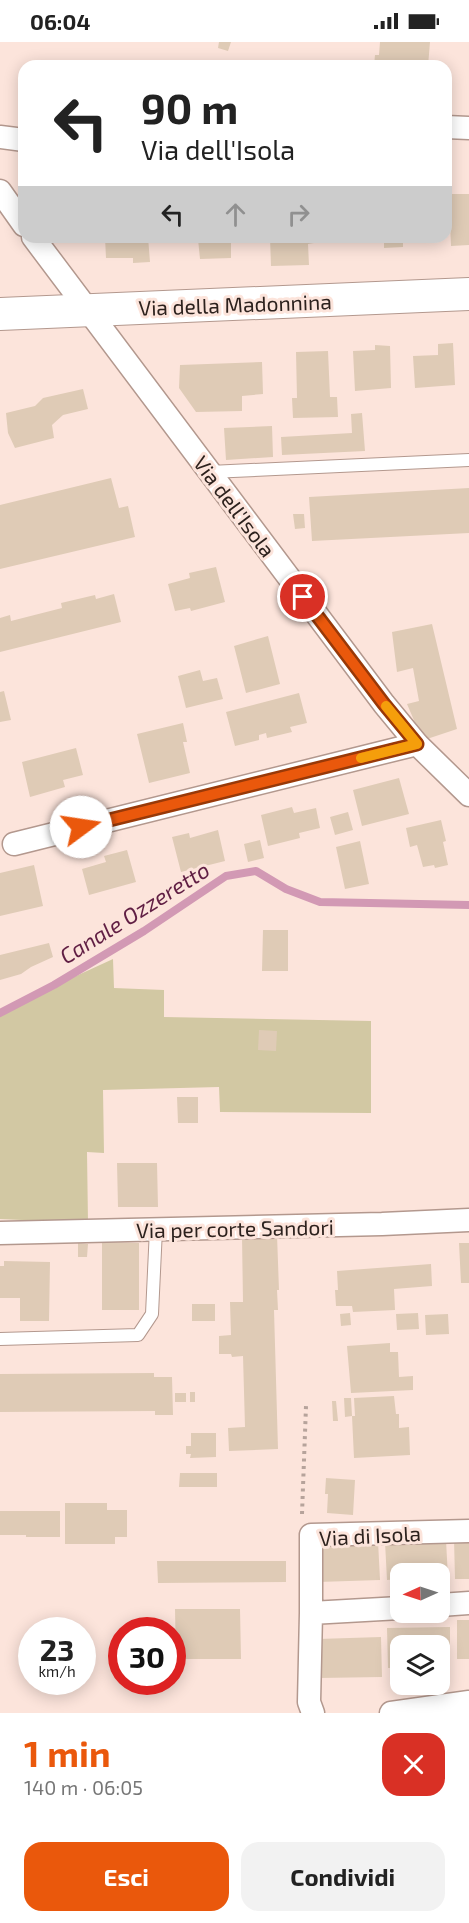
<!DOCTYPE html>
<html lang="it">
<meta charset="utf-8">
<style>
body{margin:0;font-family:"Exo 2",sans-serif;background:#f2f2f2;color:#222;height:100vh;display:flex;flex-direction:column;font-size:22px;white-space:nowrap}
*{box-sizing:border-box;margin:0}
p{font-size:20px;color:#767676}
.icon{flex:none;width:33px;height:33px;fill:none;stroke:currentColor;stroke-width:2;stroke-linecap:round;stroke-linejoin:round}
.map{position:relative;height:1671px;overflow:hidden}
.panel{display:flex;flex-direction:column;background:#fff;flex:1}
.panel>*{flex:none}
.hud{position:absolute;left:18px;top:18px;width:434px;height:183px;border-radius:18px;box-shadow:0 3px 15px #0003;background:#fff;color:#222;overflow:hidden}
.needle{width:39px;rotate:267deg}
.controls{position:absolute;left:390px;top:1521px;display:grid;gap:12px}
.controls a{display:grid;place-items:center;width:60px;height:60px;border-radius:12px;background:#fff;box-shadow:0 3px 15px #0003;font-size:30px}
.speed{position:absolute;left:18px;top:1575px;display:flex;gap:12px;font-size:30px;font-weight:700;text-align:center}
.speed>*{display:grid;place-content:center;width:78px;height:78px;border-radius:50%;background:#fff;box-shadow:0 3px 15px #0003;line-height:1}
.speed small{font-size:15px;font-weight:400}
.speed .limit{border:9px solid #d22;background:#fff;color:#111}
.pin{position:absolute;display:grid;place-items:center;width:51px;height:51px;color:#fff;margin:-26px;border:3px solid #fff;border-radius:50%;box-shadow:0 2px 6px #0007}
.me{position:absolute;width:66px;margin:-33px;rotate:76deg;stroke-linejoin:round;filter:drop-shadow(0 0 4px #0008)}
.turn{display:flex;align-items:center;gap:21px;height:126px;padding:0 24px;font-size:27px}
.turn .icon{width:78px;height:78px;stroke-width:2.5}
.turn b{display:block;font-size:42px;line-height:51px}
.lanes{display:flex;align-items:center;height:57px;padding:0 24px;background:#0003;justify-content:center;gap:30px;direction:ltr}
.lanes .off{opacity:.35}
.round{display:grid;place-items:center;flex:none;width:63px;height:63px;border-radius:18px;background:#f2f2f2}
.summary{display:flex;align-items:center;justify-content:space-between;height:102px;padding:0 24px}
h1{font-size:36px;font-weight:700;line-height:45px;color:#ea580c}
.cta{display:flex;gap:12px;margin-top:auto;padding:12px 24px}
.cta a{flex:1;height:69px;border-radius:18px;background:#ea580c;color:#fff;font-size:24px;font-weight:700;line-height:69px;text-align:center}
.cta a+a{background:#f2f2f2;color:#222}
.status{display:flex;justify-content:space-between;align-items:center;height:42px;padding:0 30px;background:#fff;direction:ltr}
.status svg{height:16px;fill:currentColor}
.map>svg:first-child{display:block}
.green{fill:#d2c8a3}
.lines{fill:none;stroke-linecap:round;stroke-linejoin:round}
.stream{stroke:#d299b4;stroke-width:8}
.building{fill:#dfcbb6}
.lane-casing{stroke:#b3988e;stroke-width:14}
.street-casing{stroke:#b3988e;stroke-width:25}
.secondary-casing{stroke:#b3988e;stroke-width:34}
.path{stroke:#b6a39b;stroke-width:4;stroke-dasharray:3 4.5;stroke-linecap:butt}
.lane{stroke:#fff;stroke-width:12}
.street{stroke:#fff;stroke-width:22}
.secondary{stroke:#fff;stroke-width:32}
.route-casing{stroke:#983908;stroke-width:15}
.route{stroke:#ea580c;stroke-width:10}
.slow{stroke:#f59e0b;stroke-width:10}
.labels{text-anchor:middle;dominant-baseline:central;stroke-width:6;stroke-linejoin:round;paint-order:stroke}
.street-label{font-size:21px;fill:#2c211d;stroke:#fce4db}
.water-label{font-size:22px;font-style:italic;fill:#601e43;stroke:#fce4db}
</style>
<div class="status"><b>06:04</b><svg viewBox="0 0 49 12"><path d="M0 12V9h3v3zM5 12V6h3v6zM10 12V3h3v9zM15 12V0h3v12zM26 1h20v11H26zM47 4h2v5h-2z"/></svg></div>
<div class="map">
<svg width="469" height="1671" viewBox="0 0 469 1671">
<rect width="100%" height="100%" fill="#fce4db"/>
<path class="green" d="M113,917L114,946L164,948V975L371,979V1071L220,1070L219,1045L103,1048L104,1111L87,1110L88,1181L0,1177V969Z"/>
<g class="lines">
<path class="stream" d="M0,971L54,943L144,889L226,834L256,829L286,847L320,860L469,863"/>
</g>
<path class="building" d="M219,0H231L228,9L218,6Z
M380,0H430L428,24H374L375,13H379Z
M449,152H469V203L451,204Z
M105,195H148L150,220L133,221V216H106Z
M187,195H231V216L200,217L198,197H187Z
M270,195H314V201L308,202L309,223L271,224Z
M354,195H403V205L384,206V201H354Z
M453,301L455,343L415,346L413,314L438,313V302Z
M375,303L390,304L391,346L355,349L353,309L375,308Z
M328,309L330,355H337L338,375L293,376L292,356H297L296,310Z
M262,320L263,352L242,354V369L196,370L179,346L180,323Z
M83,347L88,367L63,373L52,383L54,396L15,406L8,391L6,371L35,364L43,356Z
M362,371L365,409L282,413L281,395L352,391L351,372Z
M272,384L273,415L226,418L224,386Z
M111,436L119,466L128,464L135,495L0,527V463Z
M469,446V491L312,499L309,455Z
M293,472H304L305,486L295,487Z
M216,525L225,560L191,569L190,566L175,569L168,542L190,536L189,531Z
M114,552L121,580L0,610V576L10,573L11,579L62,566L61,561L95,553L96,557Z
M432,582L457,687L427,697L416,683L407,662L419,659L413,626L397,630L392,590Z
M268,594L280,642L246,651L234,604Z
M200,628L203,639L217,636L223,657L186,666L178,634Z
M4,649L11,678L0,680V650Z
M299,651L307,681L290,685L292,690L267,696L266,691L259,693V698L235,704L226,670Z
M183,681L187,700H183L190,731L149,741L137,692Z
M76,706L83,733L63,738L65,745L30,755L22,720Z
M399,736L409,772L362,784L353,748Z
M292,765L294,771L316,766L320,786L299,791L300,796L268,804L261,773Z
M348,770L353,788L335,793L330,775Z
M441,778L446,799L443,800L448,823L435,826L434,823L423,825L417,803L410,805L406,786Z
M218,788L225,819L181,830L172,795L189,791L190,796Z
M260,798L264,816L248,820L244,802Z
M360,799L369,842L345,847L336,805Z
M127,808L136,840L89,853L82,827L106,820L104,814Z
M34,823L43,864L0,874V831Z
M263,888H288V929H262Z
M49,901L53,915L31,925L21,932L0,938V913Z
M259,988L277,989L276,1009L258,1008Z
M177,1055H198V1081H178Z
M117,1121H157L158,1165H118Z
M277,1193L279,1248H277L278,1268H274L278,1407L229,1409L228,1386L245,1385L243,1314L232,1315L231,1312H219V1294L231,1293L230,1260H243L242,1194Z
M102,1200L139,1201V1268H102Z
M78,1201L88,1202L87,1215H78Z
M459,1201H469V1241H461Z
M4,1219L50,1220L49,1279H20V1256H0V1224H4Z
M431,1222L432,1244L394,1247L395,1268L353,1270L352,1264H336L335,1248H338L337,1229Z
M192,1262H215V1279H192Z
M350,1271L351,1283L341,1284L340,1272Z
M418,1271L419,1287L397,1288L396,1272Z
M448,1272L449,1292L426,1293L425,1273Z
M390,1301V1310H398L399,1335L413,1334V1348L351,1351L347,1304Z
M154,1331V1335H172L173,1373H155V1369L0,1370V1332Z
M190,1350H195V1360H190Z
M175,1351H186V1360H175Z
M394,1354L396,1372H399V1386L409,1385L410,1413L354,1416L352,1374H355L354,1356Z
M344,1356H351L352,1374L345,1375Z
M332,1359H336L338,1379H333Z
M191,1391H216V1415L190,1416L191,1412H186V1404H191Z
M180,1431H217V1445H179Z
M326,1436L355,1438L353,1473L327,1471L328,1452H325Z
M65,1461H107V1468H127V1495H115V1502H65Z
M0,1469H60V1495H26V1493H0Z
M454,1497H469V1537H455Z
M446,1498L448,1536H440V1532H400V1537L387,1538L385,1500Z
M378,1499L380,1538L318,1540L317,1502Z
M157,1519H286V1540L158,1541Z
M175,1567H240L241,1617H176Z
M457,1578H469V1617H457Z
M450,1585V1625L440,1626V1604H400V1626H388L387,1586Z
M381,1595L382,1635L319,1636L318,1597Z"/>
<g class="lines">
<defs>
<path id="lane" d="M210,430L469,418
M0,1297L138,1293L152,1272L156,1187"/>
<path id="street" d="M446,85L469,86
M0,95L24,98
M0,149L24,183
M33,195L384,662L417,702L469,753
M14,802L417,702
M0,1191L382,1182L469,1178
M440,1563L469,1561
M400,1566L311,1571V1493L469,1489
M311,1571L309,1660L313,1671
M391,1671L469,1660"/>
<path id="secondary" d="M0,272L469,252"/>
</defs>
<use href="#lane" class="lane-casing"/>
<use href="#street" class="street-casing"/>
<use href="#secondary" class="secondary-casing"/>
<path class="path" d="M302,1472L306,1364"/>
<use href="#lane" class="lane"/>
<use href="#street" class="street"/>
<use href="#secondary" class="secondary"/>
</g>
<g class="lines">
<defs>
<path id="route" d="M81,785L417,702L384,662L303,555"/>
</defs>
<use href="#route" class="route-casing"/>
<use href="#route" class="route"/>
<path class="slow" d="M361,716L417,702L386,664"/>
</g>
<g class="labels">
<g class="street-label">
<text transform="translate(235 262) rotate(-2)">Via della Madonnina</text>
<text transform="translate(235 464) rotate(53)">Via dell'Isola</text>
<text transform="translate(235 1186) rotate(-1)">Via per corte Sandori</text>
<text transform="translate(370 1493) rotate(-3)">Via di Isola</text>
</g>
<g class="water-label">
<text transform="translate(134 870) rotate(-32)">Canale Ozzeretto</text>
</g>
</g>
</svg>
<div class="controls">
<a><svg class="needle" viewBox="-14 -14 28 28"><path d="M0-13l5 13h-10z" fill="#e53935"/><path d="M0 13l5-13h-10z" fill="#767676"/></svg></a>
<a><svg class="icon" aria-label="layers" viewBox="0 0 24 24"><path d="M12 4l9 5-9 5-9-5zM3 14l9 5 9-5"/></svg></a>
</div>
<div class="speed"><div>23<small>km/h</small></div><div class="limit">30</div></div>
<div class="pin" style="left:303px;top:555px;background:#d93025"><svg class="icon" aria-label="arrive" viewBox="0 0 24 24"><path d="M6 21V4h12l-3 4 3 4H6"/></svg></div>
<svg class="me" style="left:81px;top:785px" viewBox="-20 -20 40 40"><circle r="19" fill="#fff"/><path d="M0-13L10 11 0 6-10 11z" fill="#ea580c"/></svg>
<div class="hud">
<div class="turn"><svg class="icon" aria-label="left" viewBox="0 0 24 24"><path d="M17 20v-9H6M10 6l-5 5 5 5"/></svg><div><b>90 m</b>Via dell'Isola</div></div>
<div class="lanes"><svg class="icon" aria-label="left" viewBox="0 0 24 24"><path d="M17 20v-9H6M10 6l-5 5 5 5"/></svg><svg class="icon off" aria-label="ahead" viewBox="0 0 24 24"><path d="M12 20V5M6 11l6-6 6 6"/></svg><svg class="icon off" aria-label="right" viewBox="0 0 24 24"><path d="M7 20v-9h11M14 6l5 5-5 5"/></svg></div>
</div>
</div>
<section class="panel">
<div class="summary"><div><h1>1 min</h1><p>140 m · 06:05</p></div><a class="round" style="background:#d93025;color:#fff"><svg class="icon" aria-label="close" viewBox="0 0 24 24"><path d="M6 6l12 12M18 6L6 18"/></svg></a></div>
<div class="cta"><a>Esci</a><a>Condividi</a></div>
</section>
